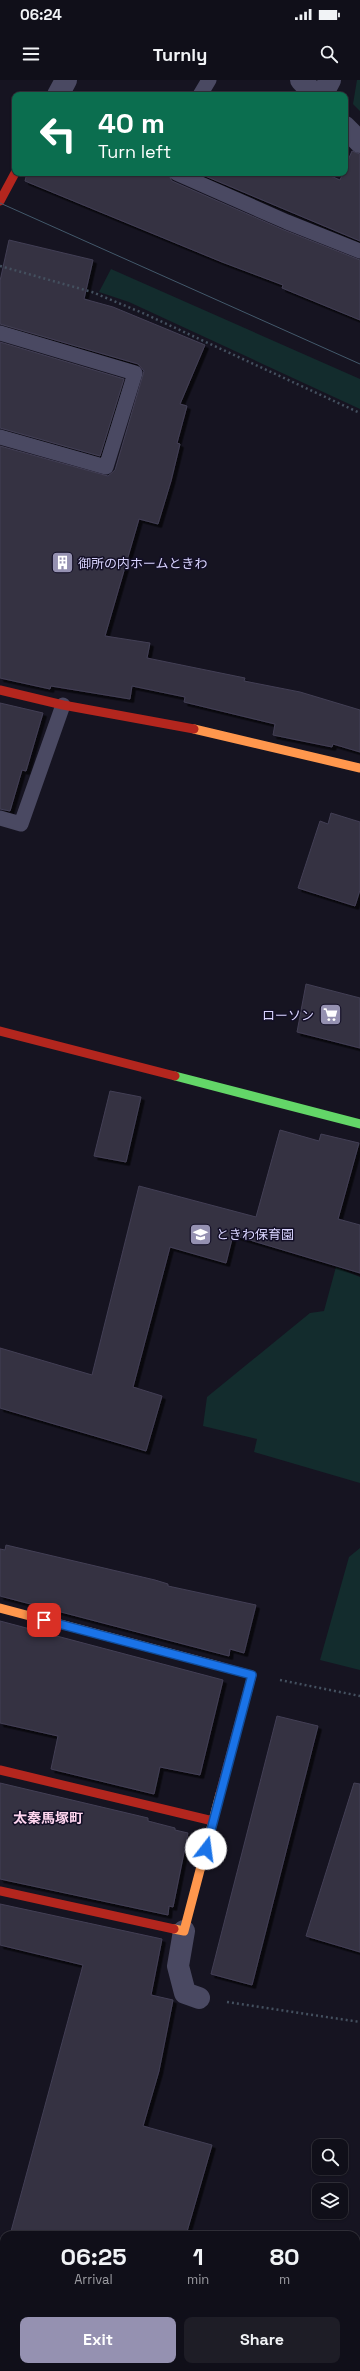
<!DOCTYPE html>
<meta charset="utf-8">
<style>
body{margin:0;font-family:"Space Grotesk","Noto Sans JP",sans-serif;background:#1e1d26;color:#f1f3f6;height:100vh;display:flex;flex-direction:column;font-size:15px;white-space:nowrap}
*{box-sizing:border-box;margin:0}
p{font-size:13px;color:#9c9ca2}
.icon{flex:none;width:22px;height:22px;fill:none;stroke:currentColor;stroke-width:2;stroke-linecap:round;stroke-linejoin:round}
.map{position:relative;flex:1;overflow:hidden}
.details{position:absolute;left:0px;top:2151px;width:360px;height:140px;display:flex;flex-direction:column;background:#100f19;border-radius:12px 12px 0 0;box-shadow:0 1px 3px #0004,0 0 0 1px #302f38}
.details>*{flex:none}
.hud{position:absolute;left:12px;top:12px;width:336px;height:84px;border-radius:8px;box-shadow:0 1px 3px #0004,0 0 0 1px #302f38;background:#0b6e4f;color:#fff;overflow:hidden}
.fabs{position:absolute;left:312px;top:2059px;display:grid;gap:8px}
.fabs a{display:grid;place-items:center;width:36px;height:36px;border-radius:8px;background:#100f19;box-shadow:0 1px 3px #0004,0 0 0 1px #302f38;font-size:20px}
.pin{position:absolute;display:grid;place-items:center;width:34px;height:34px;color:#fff;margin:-17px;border-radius:8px;box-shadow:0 2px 6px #0006}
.me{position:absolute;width:44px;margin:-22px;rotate:15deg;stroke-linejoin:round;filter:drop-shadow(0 0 3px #0008)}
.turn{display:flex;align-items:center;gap:14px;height:84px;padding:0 20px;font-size:18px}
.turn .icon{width:52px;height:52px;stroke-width:2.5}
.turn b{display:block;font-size:28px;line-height:34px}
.eta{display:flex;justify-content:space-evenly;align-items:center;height:68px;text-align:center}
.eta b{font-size:24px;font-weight:600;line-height:28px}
.primary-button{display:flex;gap:8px;margin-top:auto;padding:8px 20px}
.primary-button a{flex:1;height:46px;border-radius:8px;background:#9591b1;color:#fff;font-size:16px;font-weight:600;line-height:46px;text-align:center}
.primary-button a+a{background:#1e1d26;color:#f1f3f6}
.status{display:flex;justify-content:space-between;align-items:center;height:28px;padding:0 20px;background:#100f19;direction:ltr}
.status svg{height:11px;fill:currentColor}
header{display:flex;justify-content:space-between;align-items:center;height:52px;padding:0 20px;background:#100f19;font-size:18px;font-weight:600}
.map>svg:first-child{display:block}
.green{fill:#132c2d}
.building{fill:#343243;stroke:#433f54;filter:url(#shadow)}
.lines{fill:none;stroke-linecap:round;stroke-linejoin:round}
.path{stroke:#44505f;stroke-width:2.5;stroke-dasharray:2 3;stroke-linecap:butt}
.lane{stroke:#4a4962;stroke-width:15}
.street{stroke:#4a4962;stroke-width:22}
.fast{stroke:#63d668;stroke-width:9}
.slow{stroke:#ff974d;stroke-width:9}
.jam{stroke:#b3261e;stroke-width:9}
.tram{stroke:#43596b;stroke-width:1}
.route-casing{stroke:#114b97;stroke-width:10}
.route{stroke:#1a73e8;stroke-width:7}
.labels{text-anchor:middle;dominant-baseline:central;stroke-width:3;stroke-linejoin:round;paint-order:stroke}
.poi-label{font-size:13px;fill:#d9d4ff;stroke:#130f26;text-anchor:start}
.neighbourhood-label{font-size:14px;font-weight:bold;fill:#ffd6f0;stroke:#130f26}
</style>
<div class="status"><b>06:24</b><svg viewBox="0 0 49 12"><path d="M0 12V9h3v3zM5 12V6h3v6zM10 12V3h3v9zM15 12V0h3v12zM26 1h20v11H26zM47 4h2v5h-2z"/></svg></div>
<header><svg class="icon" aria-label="menu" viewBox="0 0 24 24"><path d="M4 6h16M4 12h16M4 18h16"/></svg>Turnly<svg class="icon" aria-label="search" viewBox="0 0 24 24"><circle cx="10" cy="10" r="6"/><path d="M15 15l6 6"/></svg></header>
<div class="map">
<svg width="360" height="2291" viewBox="0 0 360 2291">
<defs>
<filter id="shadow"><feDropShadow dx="3.5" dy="3.5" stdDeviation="0" flood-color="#0009"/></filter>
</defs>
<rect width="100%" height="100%" fill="#161421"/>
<path class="green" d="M357,0H360V31L353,24Z
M111,189L360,299V329L129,222L99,212Z
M336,1187L360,1197V1403L254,1372L257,1359L203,1346L207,1317L310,1233L324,1231Z
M360,1468V1590L320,1580L349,1477Z"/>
<path class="building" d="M352,71L360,74V161L198,93H324L340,100L343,93H345V87Z
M27,93H167L172,101L284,150L360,180V240L282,208L283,205L222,182L25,101Z
M9,160L93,180L84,219L113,227L205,265L180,324L187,326L177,363L180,364L171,401L158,444L139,439L105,556L150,563L147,578L245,598L244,601L300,612L360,630V672L333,664L332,667L273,655L275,644L184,622L185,617L132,606L130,619L51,606L50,609L0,598V366L108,396L115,390L144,291L138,284L0,244V201Z
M0,262L124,299L100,376L0,348Z
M0,623L43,633L26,691L22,690L10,731L0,729Z
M331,733L360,742V810L355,826L298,808L320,741L328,744Z
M306,904L360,918V968L297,952Z
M110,1011L141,1017L126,1082L94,1076Z
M280,1050L319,1061L321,1054L359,1063L338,1139L360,1145V1193L233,1155L226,1183L170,1167L133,1307L162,1316L146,1371L0,1328V1268L92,1295L139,1106L256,1137Z
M6,1465L155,1500L168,1504V1506L256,1525L244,1573L230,1569L229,1576L0,1516V1469L5,1470Z
M0,1541L223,1600L200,1695L160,1687L154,1714L51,1689L58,1656L0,1643Z
M277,1636L318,1646L252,1905L211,1894Z
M0,1703L148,1738V1741L175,1748V1750L188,1753L173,1827L169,1826L168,1835L0,1799Z
M354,1703L360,1704V1872L306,1856Z
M0,1824L162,1859L151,1915L173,1920L159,1991L143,2046L212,2065L186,2155H10L83,1885L0,1865Z"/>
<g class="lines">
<path class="path" d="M0,186L92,212L145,234L360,333
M280,1600L360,1616
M227,1922L360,1942"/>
<path class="lane" d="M200,15L209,0
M176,93L287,142L360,171
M0,253L135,293L106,387L0,357
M0,738L21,744L63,625"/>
<path class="street" d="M301,0L315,15
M58,15L66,0
M322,15L330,0
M345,47L360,62
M184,1851L178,1886L185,1913L199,1918
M357,2291L360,2281"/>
<path class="fast" d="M175,996L360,1044"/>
<path class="slow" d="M194,649L360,688
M0,1528L219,1586
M174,1849L184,1851L220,1714"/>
<path class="jam" d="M0,121L15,93
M0,610L63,625L194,649
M0,951L175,996
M219,1586L252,1595L220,1714
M0,1690L213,1741
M0,1811L174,1849"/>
<path class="tram" d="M0,123L360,284"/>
</g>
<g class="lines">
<defs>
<path id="route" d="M44,1540L252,1595L206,1769"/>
</defs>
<use href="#route" class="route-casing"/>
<use href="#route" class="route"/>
</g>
<defs>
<symbol id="building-square" viewBox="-11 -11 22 22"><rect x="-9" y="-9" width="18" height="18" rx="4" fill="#9591b1" stroke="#130f26"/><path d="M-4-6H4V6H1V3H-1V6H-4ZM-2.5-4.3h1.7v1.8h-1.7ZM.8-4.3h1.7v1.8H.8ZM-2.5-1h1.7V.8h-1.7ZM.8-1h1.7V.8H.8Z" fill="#fff"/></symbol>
<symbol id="supermarket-square" viewBox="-11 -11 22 22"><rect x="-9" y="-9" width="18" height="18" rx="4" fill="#9591b1" stroke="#130f26"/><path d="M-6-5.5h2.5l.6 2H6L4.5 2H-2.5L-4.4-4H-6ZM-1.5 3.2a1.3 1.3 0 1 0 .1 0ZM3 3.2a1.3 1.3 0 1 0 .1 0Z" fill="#fff"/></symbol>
<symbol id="school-square" viewBox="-11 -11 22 22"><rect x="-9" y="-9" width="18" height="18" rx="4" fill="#9591b1" stroke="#130f26"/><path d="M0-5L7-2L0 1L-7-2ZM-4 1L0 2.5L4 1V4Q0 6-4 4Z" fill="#fff"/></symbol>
</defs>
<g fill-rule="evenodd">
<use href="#building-square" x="50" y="470" width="25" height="25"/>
<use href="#supermarket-square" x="318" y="922" width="25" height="25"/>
<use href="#school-square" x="188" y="1142" width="25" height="25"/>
</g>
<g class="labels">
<g class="poi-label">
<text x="78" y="483">御所の内ホームときわ</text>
<text x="314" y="935" text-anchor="end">ローソン</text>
<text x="216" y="1154">ときわ保育園</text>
</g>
<g class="neighbourhood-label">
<text x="48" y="1738">太秦馬塚町</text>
</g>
</g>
</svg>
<div class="fabs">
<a><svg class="icon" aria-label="search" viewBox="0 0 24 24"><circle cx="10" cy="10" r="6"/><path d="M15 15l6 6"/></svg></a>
<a><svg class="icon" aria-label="layers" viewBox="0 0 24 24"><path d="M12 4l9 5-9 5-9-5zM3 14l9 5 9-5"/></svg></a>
</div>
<div class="pin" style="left:44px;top:1540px;background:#d93025"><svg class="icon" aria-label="arrive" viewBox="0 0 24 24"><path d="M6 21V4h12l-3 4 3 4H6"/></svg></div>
<svg class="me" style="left:206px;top:1769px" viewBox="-20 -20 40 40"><circle r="19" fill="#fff"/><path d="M0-13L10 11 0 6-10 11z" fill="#1a73e8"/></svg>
<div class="hud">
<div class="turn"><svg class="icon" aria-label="left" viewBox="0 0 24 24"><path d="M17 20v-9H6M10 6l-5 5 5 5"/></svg><div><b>40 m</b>Turn left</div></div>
</div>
<section class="details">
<div class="eta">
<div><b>06:25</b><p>Arrival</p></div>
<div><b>1</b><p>min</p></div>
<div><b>80</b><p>m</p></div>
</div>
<div class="primary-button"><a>Exit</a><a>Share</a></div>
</section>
</div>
